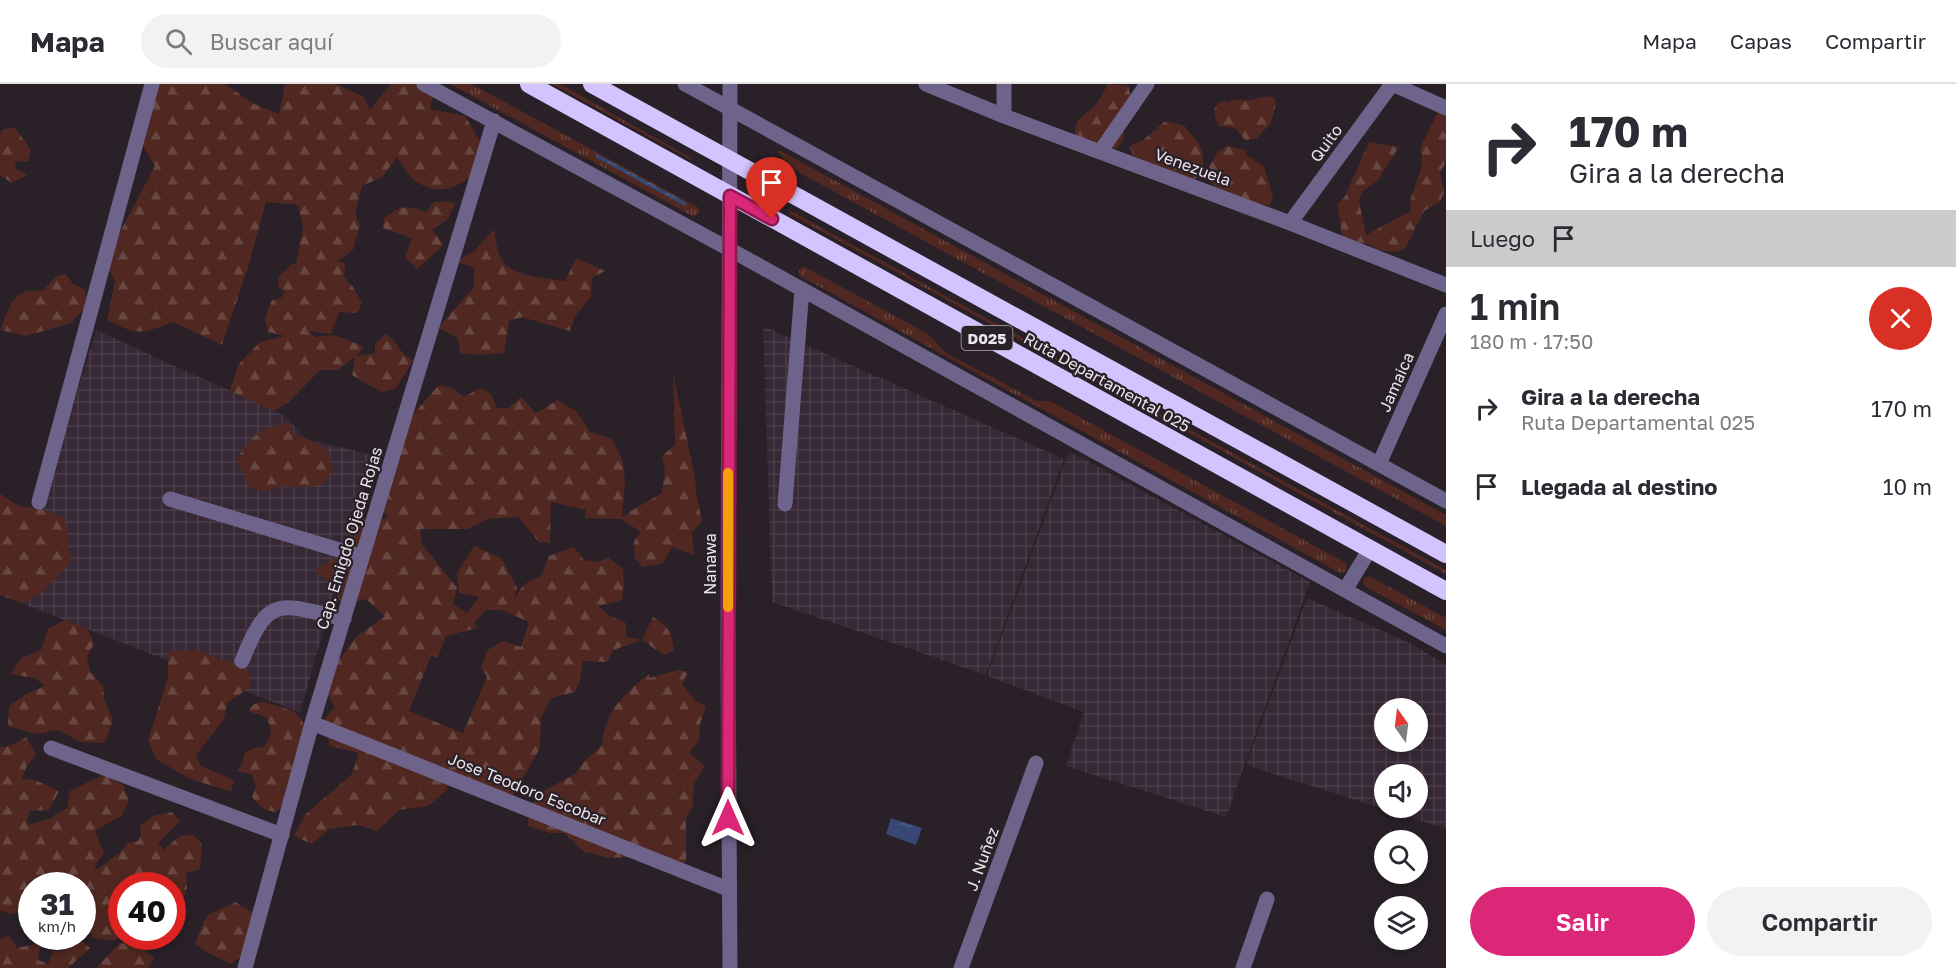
<!DOCTYPE html>
<html lang="es">
<meta charset="utf-8">
<style>
body{margin:0;font-family:"Golos Text",sans-serif;background:#f2f2f3;color:#2b2b33;height:100vh;display:flex;flex-direction:column;font-size:22px;white-space:nowrap}
*{box-sizing:border-box;margin:0}
p{font-size:20px;color:#7c7c81}
.icon{flex:none;width:33px;height:33px;fill:none;stroke:currentColor;stroke-width:2;stroke-linecap:round;stroke-linejoin:round}
.map{position:relative;flex:1;overflow:hidden}
.side{display:flex;flex-direction:column;background:#fff;width:510px}
.side>*{flex:none}
.top-card{background:#fff;color:#2b2b33;overflow:hidden}
.needle{width:39px;rotate:346deg}
.fabs{position:absolute;left:1374px;top:614px;display:grid;gap:12px}
.fabs a{display:grid;place-items:center;width:54px;height:54px;border-radius:50%;background:#fff;box-shadow:0 3px 9px #0003;font-size:30px}
.speed{position:absolute;left:18px;top:788px;display:flex;gap:12px;font-size:30px;font-weight:700;text-align:center}
.speed>*{display:grid;place-content:center;width:78px;height:78px;border-radius:50%;background:#fff;box-shadow:0 3px 9px #0003;line-height:1}
.speed small{font-size:15px;font-weight:400}
.speed .limit{border:9px solid #d22;background:#fff;color:#111}
.pin{position:absolute;display:grid;place-items:center;width:51px;height:51px;color:#fff;margin:-62px -26px;border-radius:50% 50% 50% 0;rotate:-45deg;box-shadow:0 0 6px #0007}
.pin .icon{rotate:45deg}
.me{position:absolute;width:66px;margin:-33px;rotate:0deg;stroke-linejoin:round;filter:drop-shadow(0 0 4px #0008)}
.turn{display:flex;align-items:center;gap:21px;height:126px;padding:0 24px;font-size:27px}
.turn .icon{width:78px;height:78px;stroke-width:2.5}
.turn b{display:block;font-size:42px;line-height:51px}
.then{display:flex;align-items:center;height:57px;padding:0 24px;background:#0003;gap:12px;font-size:22px}
.round{display:grid;place-items:center;flex:none;width:63px;height:63px;border-radius:32px;background:#f2f2f3}
.overview{display:flex;align-items:center;justify-content:space-between;height:102px;padding:0 24px}
h1{font-size:36px;font-weight:600;line-height:45px}
.cta{display:flex;gap:12px;margin-top:auto;padding:12px 24px}
.cta a{flex:1;height:69px;border-radius:36px;background:#db2777;color:#fff;font-size:24px;font-weight:600;line-height:69px;text-align:center}
.cta a+a{background:#f2f2f3;color:#2b2b33}
ul{padding:0;list-style:none}
li{display:flex;align-items:center;gap:18px;height:78px;padding:0 24px}
li div{flex:1}
li b{display:block;font-size:22px}
li em{font-style:normal}
header{display:flex;align-items:center;gap:36px;box-sizing:border-box;height:84px;padding:0 30px;background:#fff;border-bottom:2px solid #e1e1e2}
header strong{font-size:28px}
nav{display:flex;gap:33px;margin-inline-start:auto;font-size:21px}
.search{width:420px;height:54px;background:#f2f2f3;display:flex;align-items:center;gap:15px;box-sizing:border-box;padding:0 21px;border-radius:33px;color:#7c7c81;font-size:22px}
main{display:flex;flex:1;min-height:0}
.map>svg:first-child{display:block}
.industrial{fill:url(#industrial-grid);fill-rule:evenodd}
.grass{fill:url(#grass-tufts)}
.forest{fill:url(#forest-firs);fill-rule:evenodd}
.water{fill:url(#water-ripples)}
.lines{fill:none;stroke-linecap:round;stroke-linejoin:round}
.minor{stroke:#6e638a;stroke-width:15}
.highway{stroke:#d3c3fe;stroke-width:18}
.route-casing{stroke:#8e194d;stroke-width:15}
.route{stroke:#db2777;stroke-width:10}
.slow{stroke:#f59e0b;stroke-width:10}
.labels{text-anchor:middle;dominant-baseline:central;stroke-width:4.5;stroke-linejoin:round;paint-order:stroke}
.shield{fill:#292028;stroke:#b2aab0;stroke-width:1.5}
.shield-label{font-size:15px;font-weight:bold;fill:#ece5eb}
.street-label{font-size:16px;fill:#ece5eb;stroke:#292028}
</style>
<header>
<strong>Mapa</strong>
<div class="search"><svg class="icon" aria-label="search" viewBox="0 0 24 24"><circle cx="10" cy="10" r="6"/><path d="M15 15l6 6"/></svg>Buscar aquí</div>
<nav><a>Mapa</a><a>Capas</a><a>Compartir</a></nav>
</header>
<main>
<div class="map">
<svg width="1446" height="884" viewBox="0 0 1446 884">
<defs>
<pattern id="industrial-grid" width="8" height="8" patternUnits="userSpaceOnUse" patternTransform="scale(1.5)"><rect width="8" height="8" fill="#362835"/><path d="M0 4h8M4 0v8" fill="none" stroke="#4a3d49"/></pattern>
<pattern id="grass-tufts" width="24" height="20" patternUnits="userSpaceOnUse" patternTransform="scale(1.5)"><rect width="24" height="20" fill="#502821"/><path d="M3 7l-1-3M5 7V3M7 7l1-3M15 17l-1-3M17 17v-4M19 17l1-3" fill="none" stroke="#694741"/></pattern>
<pattern id="forest-firs" width="22" height="20" patternUnits="userSpaceOnUse" patternTransform="scale(1.5)"><rect width="22" height="20" fill="#502821"/><path d="M5 1l3.5 6h-7zM16 11l3.5 6h-7z" fill="#694741"/></pattern>
<pattern id="water-ripples" width="26" height="14" patternUnits="userSpaceOnUse" patternTransform="scale(1.5)"><rect width="26" height="14" fill="#354772"/><path d="M2 4q2-2 4 0t4 0M15 11q2-2 4 0t4 0" fill="none" stroke="#526186"/></pattern>
</defs>
<rect width="100%" height="100%" fill="#292028"/>
<path class="industrial" d="M763,242L1064,375L986,591L772,518Z
M96,246L285,332L306,355L373,371L300,629L14,516Z
M1069,367L1310,498L1226,733L1066,682L1084,628L987,592Z
M1307,514L1410,559L1446,581V745L1246,681ZM1384,624H1418V657H1384ZM1384,690H1418V723H1384Z"/>
<path class="grass" d="M450,0H472L699,124V129L694,133Z
M552,0H560L693,75L691,76Z
M779,66L1446,431V442L791,84L778,68Z
M791,127L1446,486V490L790,130L789,128Z
M803,182L928,250L946,269L1037,317H1050L1346,479L1347,484L1345,488L1340,489L800,192L799,187Z
M1369,492L1446,534V546L1364,502L1363,497L1365,494Z"/>
<path class="forest" d="M148,0H225L254,20L279,30L285,0H335L363,12L370,26L391,0H440L433,12L430,25L465,32L485,66C476,96 447,117 417,98C409,93 402,80 397,73L382,93L362,102L355,130L360,141L353,166L337,178H345L344,193L353,203L362,219L357,229L339,228L331,250L309,247L314,253L334,251L363,262L357,272L375,269V260L386,250C401,260 397,268 413,277L395,305L381,308L352,291L355,273L338,286H320L290,317L274,327L230,307L238,281L260,258L285,252L268,248L265,234L272,216L281,214L285,208L278,203L279,192L292,180H296L303,143L298,121L266,118L249,180L222,261L173,238C140,250 139,252 107,236L115,197L109,185L119,150L155,82L143,62Z
M1108,0L1128,2L1135,27L1125,40L1123,56L1117,64L1107,66L1075,51C1075,31 1084,34 1095,21C1100,15 1104,7 1108,0Z
M1269,12L1274,14L1276,20L1271,39L1256,55L1245,56C1234,41 1238,45 1219,42L1216,37L1214,26L1218,19L1223,17L1230,19L1228,17L1239,15L1245,17Z
M1446,22V78L1440,89L1444,108L1440,118L1424,127L1406,163L1398,168L1377,166L1370,160L1351,157L1342,151L1337,120L1344,114L1369,58L1399,63L1378,96L1362,108L1359,117L1366,151L1411,127L1410,117L1422,82L1421,62L1440,24Z
M1164,38H1170L1185,42C1188,49 1193,51 1197,57C1206,68 1206,89 1193,96L1135,74L1130,64L1133,60L1142,57Z
M15,44L31,66L28,77L15,78L16,85L27,91L12,99L0,91V51L3,45Z
M1227,62L1246,66V71L1264,82L1273,113L1270,122L1221,110L1208,95V85L1218,68Z
M447,117L455,119L448,135L432,146L444,161L417,185L405,173L412,154L383,144L384,134C402,121 405,121 426,128L434,118Z
M494,145C496,157 497,172 506,181C517,192 550,195 565,197L576,174L605,187L592,194L591,213L575,232L570,247L522,233L509,237L504,269L479,271L460,269L458,254L438,244L474,203V183L456,178L474,167Z
M66,190L72,199L84,205L89,219L71,239L26,252L1,246C5,232 11,212 27,207C31,206 38,207 42,207L57,192Z
M673,289L695,393L696,409L702,437L692,449L694,471L672,463L663,479L643,483L635,475L634,457L641,448L621,435L585,434L586,426L551,418L550,459L539,458L518,433L488,435L467,445H420L422,460L457,504L453,520L467,529L479,513L459,509L457,489L474,462L501,474L517,503L514,518C520,502 525,498 541,492L549,472L574,463L584,476L598,478L608,473L623,485L624,501L622,516L598,522L610,532L626,539V553L642,556L653,533C669,543 671,547 674,566L664,571L642,556L613,566L607,578L583,577L580,596L575,608L551,614L541,634L540,664L514,710L496,719L465,704L447,683V706L428,722L399,726L377,747L357,741L329,745L312,760L294,752L305,731L352,690L359,669L330,662L323,637L335,623L323,603L338,577L356,553L385,532L366,515L342,520L328,495L313,487L350,465L343,460L355,435L387,434L376,409L402,343L439,301L452,304L464,313L480,304L491,310L497,324H509L521,313L536,329L558,316L577,328L590,348L612,355L623,378L625,398L622,434L629,428L662,409L665,386L662,372L675,361ZM486,526H502L529,538L521,563L503,557L487,567L481,583L487,593L463,649L409,627L431,572L438,573L446,552L477,544L475,538Z
M289,338L292,349C317,360 327,356 333,386L322,401L304,403L282,402L268,408L251,404L245,391L236,377C250,352 260,344 289,338Z
M0,410L19,422L41,425L65,434L71,478L43,508L22,519L0,511Z
M65,536L88,545L94,560L87,573L90,588L103,602L104,615L113,637L104,659L81,658L58,646L36,650L8,642L9,622L28,609L45,602L35,594L11,590L21,574L41,566L48,545Z
M198,566L240,582L249,588V604L227,619L224,635L196,671L201,682L234,696L231,708L188,694L156,675L148,656L168,594V567Z
M678,586L688,588L682,600L696,617L706,622L700,640L699,656L689,669L705,682L694,700L693,721L686,735V778L667,783L639,763L628,773L607,774L583,767L564,749H550L528,742L529,725L538,710L575,690L585,677L602,661C606,626 623,611 649,590V594Z
M265,618L293,627L301,635L307,648L291,718L276,728C265,727 259,722 252,713L256,702L252,690L236,687L241,682L245,668L257,663L263,664C272,653 273,646 266,633L248,627L254,620Z
M26,653L36,670L27,682L22,695L35,696L59,707L49,726L29,727L27,741L49,735L67,724L70,707C83,701 93,695 107,691L123,701L129,716L122,731L95,747L104,769L96,780L95,787L119,769L128,759L138,757L141,752L140,742L153,732L172,728L180,737L158,759L163,766L180,752L193,751L202,760L200,785L186,789L187,805L182,817L173,820L172,801H122L123,852L112,857L93,854L88,846L87,829L83,827L82,801H32L31,826L10,830L0,826V663C9,664 18,658 26,653Z
M235,818L257,831L245,868L231,880L206,868L195,860L204,837L208,831Z
M8,851L17,864L41,859L38,876L48,880L53,867H64L72,858H83L90,864L68,884H0V856Z
M120,859L140,862L154,874L148,884H96Z"/>
<path class="water" d="M597,70L687,119L685,122L595,73Z
M891,734L922,744L916,761L886,750Z"/>
<g class="lines">
<path class="minor" d="M424,0L729,165L1446,562
M685,0L1446,417
M926,0L1004,32L1290,139L1446,201
M1004,0V32
M1100,68L1147,0
M1290,139L1392,0L1446,24
M1379,380L1446,230
M170,415L362,473
M39,418L152,0
M785,420L802,205
M1345,506L1370,465
M242,577C269,509 279,520 344,535
M312,639L728,805
M51,664L282,751
M245,884L312,639L494,37
M730,884L728,570L730,0
M961,884L1036,679
M1243,884L1267,815"/>
<path class="highway" d="M529,0L1446,507
M592,0L1446,470"/>
</g>
<g class="lines">
<defs>
<path id="route" d="M728,734L730,112L772,135"/>
</defs>
<use href="#route" class="route-casing"/>
<use href="#route" class="route"/>
<path class="slow" d="M728,523V389"/>
</g>
<g class="labels">
<rect class="shield" x="961.5" y="242" width="51" height="24" rx="4.5"/>
<g class="shield-label">
<text x="987" y="254">D025</text>
</g>
<g class="street-label">
<text transform="translate(1326 59) rotate(-54)">Quito</text>
<text transform="translate(1193 83) rotate(20)">Venezuela</text>
<text transform="translate(1107 298) rotate(29)">Ruta Departamental 025</text>
<text transform="translate(1396 298) rotate(-66)">Jamaica</text>
<text transform="translate(349 454) rotate(-73)">Cap. Emigdo Ojeda Rojas</text>
<text transform="translate(710 480) rotate(-90)">Nanawa</text>
<text transform="translate(527 705) rotate(22)">Jose Teodoro Escobar</text>
<text transform="translate(982 775) rotate(-70)">J. Nuñez</text>
</g>
</g>
</svg>
<div class="fabs">
<a><svg class="needle" viewBox="-14 -14 28 28"><path d="M0-13l5 13h-10z" fill="#e53935"/><path d="M0 13l5-13h-10z" fill="#7c7c81"/></svg></a>
<a><svg class="icon" aria-label="sound" viewBox="0 0 24 24"><path d="M4 9h4l5-4v14l-5-4H4zM17 9q2 3 0 6"/></svg></a>
<a><svg class="icon" aria-label="search" viewBox="0 0 24 24"><circle cx="10" cy="10" r="6"/><path d="M15 15l6 6"/></svg></a>
<a><svg class="icon" aria-label="layers" viewBox="0 0 24 24"><path d="M12 4l9 5-9 5-9-5zM3 14l9 5 9-5"/></svg></a>
</div>
<div class="speed"><div>31<small>km/h</small></div><div class="limit">40</div></div>
<div class="pin" style="left:772px;top:135px;background:#d93025"><svg class="icon" aria-label="arrive" viewBox="0 0 24 24"><path d="M6 21V4h12l-3 4 3 4H6"/></svg></div>
<svg class="me" style="left:728px;top:734px" viewBox="-20 -20 40 40"><path d="M0-17L14 15 0 8-14 15z" fill="#db2777" stroke="#fff" stroke-width="4"/></svg>
</div>
<section class="side">
<div class="top-card">
<div class="turn"><svg class="icon" aria-label="right" viewBox="0 0 24 24"><path d="M7 20v-9h11M14 6l5 5-5 5"/></svg><div><b>170 m</b>Gira a la derecha</div></div>
<div class="then">Luego<svg class="icon" aria-label="arrive" viewBox="0 0 24 24"><path d="M6 21V4h12l-3 4 3 4H6"/></svg></div>
</div>
<div class="overview"><div><h1>1 min</h1><p>180 m · 17:50</p></div><a class="round" style="background:#d93025;color:#fff"><svg class="icon" aria-label="close" viewBox="0 0 24 24"><path d="M6 6l12 12M18 6L6 18"/></svg></a></div>
<ul>
<li><svg class="icon" aria-label="right" viewBox="0 0 24 24"><path d="M7 20v-9h11M14 6l5 5-5 5"/></svg><div><b>Gira a la derecha</b><p>Ruta Departamental 025</p></div><em>170 m</em></li>
<li><svg class="icon" aria-label="arrive" viewBox="0 0 24 24"><path d="M6 21V4h12l-3 4 3 4H6"/></svg><div><b>Llegada al destino</b></div><em>10 m</em></li>
</ul>
<div class="cta"><a>Salir</a><a>Compartir</a></div>
</section>
</main>
